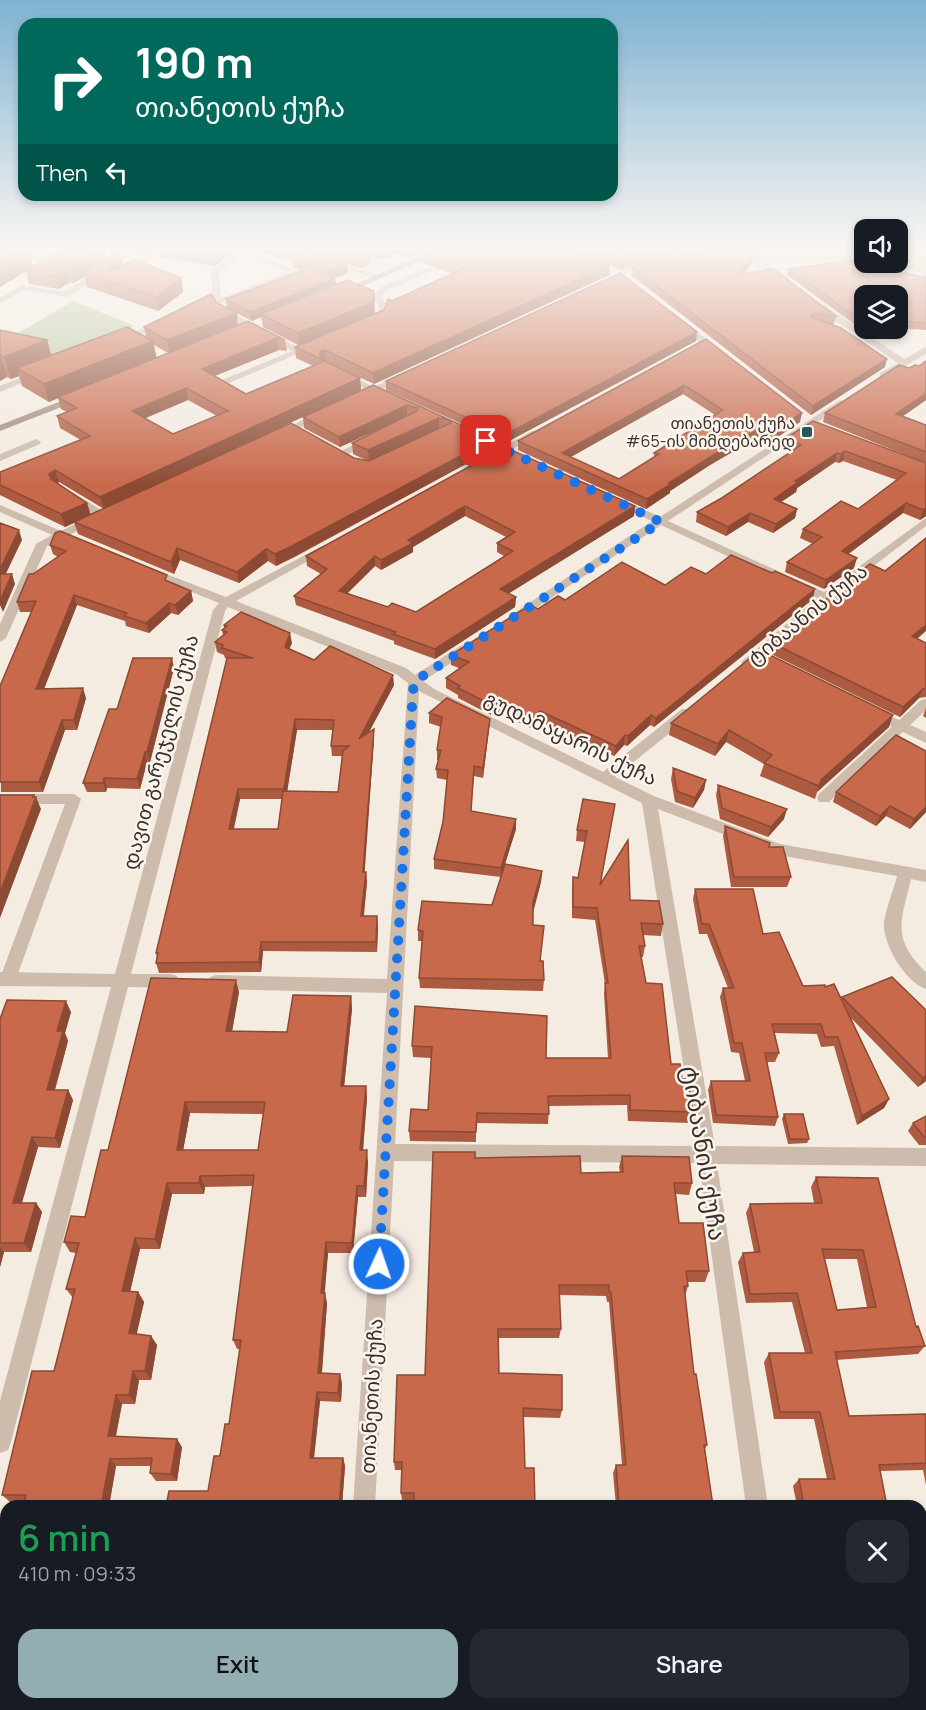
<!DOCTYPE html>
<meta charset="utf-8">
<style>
body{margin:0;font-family:Manrope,"Noto Sans Georgian",sans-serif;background:#242831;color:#f1f3f6;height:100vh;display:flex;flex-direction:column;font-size:22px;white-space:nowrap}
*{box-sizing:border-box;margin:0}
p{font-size:20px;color:#9ea1a6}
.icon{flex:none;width:33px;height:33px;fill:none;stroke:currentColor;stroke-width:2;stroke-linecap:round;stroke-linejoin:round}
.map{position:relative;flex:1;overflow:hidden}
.sheet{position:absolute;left:0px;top:1500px;width:927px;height:210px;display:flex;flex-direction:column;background:#171b24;border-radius:18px 18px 0 0;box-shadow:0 3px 9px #0003}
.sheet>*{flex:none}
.banner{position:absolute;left:18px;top:18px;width:600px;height:183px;border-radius:18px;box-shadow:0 3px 9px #0003;background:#00695c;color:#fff;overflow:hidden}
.fabs{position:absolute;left:854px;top:219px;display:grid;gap:12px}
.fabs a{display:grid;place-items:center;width:54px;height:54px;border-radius:12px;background:#171b24;box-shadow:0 3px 9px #0003;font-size:30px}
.pin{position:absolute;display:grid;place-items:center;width:51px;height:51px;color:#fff;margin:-26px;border-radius:12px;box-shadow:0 3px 9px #0006}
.me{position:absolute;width:66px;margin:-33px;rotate:3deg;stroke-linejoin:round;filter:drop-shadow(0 0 4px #0008)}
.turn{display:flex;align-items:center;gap:21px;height:126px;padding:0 18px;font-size:27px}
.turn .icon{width:78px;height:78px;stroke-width:2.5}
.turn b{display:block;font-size:42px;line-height:51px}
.then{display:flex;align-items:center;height:57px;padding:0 18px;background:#0003;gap:12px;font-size:22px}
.round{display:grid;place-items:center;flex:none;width:63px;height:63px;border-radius:18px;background:#242831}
.head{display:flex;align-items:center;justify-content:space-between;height:102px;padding:0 18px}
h1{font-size:36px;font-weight:600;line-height:45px;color:#1e9e55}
.cta{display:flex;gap:12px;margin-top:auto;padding:12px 18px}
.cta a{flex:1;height:69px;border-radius:18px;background:#92aeb2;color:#111;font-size:24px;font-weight:600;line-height:69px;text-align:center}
.cta a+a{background:#242831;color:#f1f3f6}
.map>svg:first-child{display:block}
.green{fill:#b8c4a0}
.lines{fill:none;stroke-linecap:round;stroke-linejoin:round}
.lane{fill:#cdbbac;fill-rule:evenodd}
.street{fill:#cdbbac;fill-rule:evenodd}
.secondary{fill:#a18a7d;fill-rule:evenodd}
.wall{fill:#ac5a40;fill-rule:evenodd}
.shaded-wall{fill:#8c4a34}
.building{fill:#c8694b;stroke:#8c4a34;stroke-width:1.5;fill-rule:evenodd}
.route{stroke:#1a73e8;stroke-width:10;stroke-dasharray:0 18}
.poi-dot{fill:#1f5a5e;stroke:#fbf5ee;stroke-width:2}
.labels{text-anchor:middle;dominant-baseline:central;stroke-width:5;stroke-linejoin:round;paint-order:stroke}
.far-poi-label{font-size:16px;fill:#3b302b;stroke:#fbf5ee;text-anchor:end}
.street-label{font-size:20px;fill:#3b302b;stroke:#fbf5ee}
.near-street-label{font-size:24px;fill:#3b302b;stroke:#fbf5ee}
</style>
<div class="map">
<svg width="926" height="1710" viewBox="0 0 926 1710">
<rect width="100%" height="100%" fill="#f4ebe1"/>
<path class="green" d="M745,246H864V262L758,259L730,252Z
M897,246H926V274L884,263L897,262Z
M73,301L135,326L45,363L0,344Z"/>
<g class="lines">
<path class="lane" d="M22,246H32L20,254L60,260L82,246H92L61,265L9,257V253Z
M131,246L144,247L68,297L24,290L0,303V297L23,285L64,292L133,248Z
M161,246H171L128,276H122V272Z
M242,246H251L246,250L299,272L222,303L226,310L300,348L314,342L318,345L220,387L217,386V382L292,351L220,314L213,302L211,272ZM242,254L288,272L221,298L219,273Z
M756,257L853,260L857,262L853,264L753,261V257Z
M328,260L381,275L382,277L378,279L325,264V260Z
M428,268L435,270L388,290L381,296L387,306L385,317L372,324H366V320L377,316L379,306L373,296L382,286Z
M160,321L167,323L122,343L115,341Z
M35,372L43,374L0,392V386Z
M341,373H347L379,390L371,392L341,377Z
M369,437L373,438V442L344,456L335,454Z
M36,439L41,442L40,444L0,461V454Z
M72,492L106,513V517H98L68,497L67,495Z
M926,699V710L829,802H819L817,798L819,794L921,700Z
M0,794H74L81,799L16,979L14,984L8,986L2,984L0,978L65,804H0Z"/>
<path class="street" d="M313,246H327L401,268L397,270Z
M687,247C724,246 765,255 792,281L785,283C751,259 708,242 666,256C645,262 626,274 607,284L600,282L652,255Z
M818,305H824L904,359L926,347V354L886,377H880V373L898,363L818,309Z
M678,321H684L722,351V355H716L678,325Z
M403,373L408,376L406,378L363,398L355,396Z
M840,400L845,403L843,405L668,521L824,592L926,518V526L829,600L751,665H743L741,662L817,598L661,525L518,620H510L508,617L652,521L613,503V499H621L660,517Z
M322,411L327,414L325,416L282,436L273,434Z
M532,431L541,433L495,459L486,457Z
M0,505L61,531L89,517H97L98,519L70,535V539H61L47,546L6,638L0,642V624L36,544L52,535L0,512Z
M322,546L326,547V551L236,601L406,668L415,675L462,645H470L472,648L470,651L423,681L434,689L603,772L682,709H692L694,712L692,715L615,777L654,796L780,844L926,870V882L911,879C901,921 891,939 926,972V989C906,982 886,949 884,928C883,916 894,889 897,876L778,855L658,809L715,1146L926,1148V1166L717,1164L768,1506H746L699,1163L394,1161L375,1506H353L387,993L216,989L210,987L208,982L210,977L216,975L387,979L408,683L396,674L228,607L225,611L131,974H171L177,976L179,981L177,986L171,988L128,987L11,1442L8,1450L0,1453V1401L111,987L0,986V972L115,974L213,610L219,603L145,573V569H153L226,597ZM419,691L642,803L696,1146L395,1144Z
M872,708L926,732V743L867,715L865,712Z
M339,1704H365V1710H339Z
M773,1704H799L800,1710H774Z"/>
<path class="secondary" d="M444,246H455L344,294L337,292Z
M79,394L84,397L82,399L0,431V425Z"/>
</g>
<path class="wall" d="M73,246H129L124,251L98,247L104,249L106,258L120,255L123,266L181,278L183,292L158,311L87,287L84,277L74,283L70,282L59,289L29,284L26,271L0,287L30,255L33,267L59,254Z
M137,246H157L144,254L138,253Z
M158,246H238L215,266L160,257Z
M250,246H661L660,252L621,270L610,265L609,275L374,384L325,361L360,378L361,390L104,509L59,482L58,483L91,515L65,527L0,495V472L81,440L60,428L57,416L67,412L61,409L58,398L49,402L22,386L19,376L11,379L7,377L0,381V330L47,340L51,355L146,337L144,327L217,303L238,325L285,340L287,351L279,350L215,376L246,394L313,366L296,358L295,347L298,345L263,327L261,317L252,321L227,308L226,299L300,271V270L293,267L292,261L250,249ZM398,253L409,257L421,253V262L452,274L392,301L384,310L375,314L336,284L335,278L348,273L347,264L361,268L370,264L369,256L381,260ZM154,345L168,353L156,358ZM188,400L217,416L173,434L145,418Z
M724,246H764L758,254L738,250L752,263L744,274L836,316L834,324H829L885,367L811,415L631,275L632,267L691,254L726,248L723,247Z
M788,269L900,272L924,277L926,276V330L897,328V296H864V326H857L787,275Z
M697,332L696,341L505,443L386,390V381Z
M706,339L800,422L770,442L758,437L710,465L670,491V493L646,509L518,450V441ZM683,394L715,415L654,453V457L619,479L571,457Z
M919,366L926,400L903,416L926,425V463L823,422L825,413L909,368Z
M373,385L492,439V450L293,558L276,566L268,561L239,583L180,560L174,574L78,534L74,522L354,458L368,461L353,454L352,443L405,417L340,447L304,428L303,417Z
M786,438L926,463V516L920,520L903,513L848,554L854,568L824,589L785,572L787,562L813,544L800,538L803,529L858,509L897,480L843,461L839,463L835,462L797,488L796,492L781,502L797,509L795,518L773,533L748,522L726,536L696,522L697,512L720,499L792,451L784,447Z
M505,447L635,506L634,516L508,593L516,597L515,607L435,659L394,644V641L296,605L294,596L321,574L307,566L306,556ZM465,516L506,537L497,543V552L504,556L416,612L388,607L348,593L375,566L381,570L413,552V547Z
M50,545L168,582L191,591L193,601L178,615L171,613L149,633L126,626L125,621L77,605L44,689L86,698L77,730H65L43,792H1L0,686L32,612H20L17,602L33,574L58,557L53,554Z
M885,571L917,639L926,643V697L919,698L900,717L769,653L772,643Z
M706,574L813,599L654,727L650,725L627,746L624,745L614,756L539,721L531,728L492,710L491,715L458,698V695L446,688V678L459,668L451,665V655L538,609L565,600L665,585Z
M224,625L292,643L289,649L314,660L394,685L369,732L374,739L364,872H366L367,882L364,916L378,926L377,952L263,951L261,972L159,973L156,963L157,958L156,953L227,659L225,658L224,655L217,652L215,642L223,635L222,630L224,628ZM297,730H333L331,746L332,756H342L338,792L287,791ZM240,799H282L278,829H234Z
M174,668L150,762H147L140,789L107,788L106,792H87L83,783Z
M926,708V718L923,716Z
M429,713L490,719L489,729L483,778L474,776L471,811L516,829L501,875L542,871L541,882L533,911V925L544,980L543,991L420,988L419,978L422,941H418V930L492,905L501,877L434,869V859L443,822L447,780L437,778L436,769L439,760H437V750L441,727L429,723Z
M671,723L889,727L817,792L815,799L760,776L764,764L726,742L715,756L669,735Z
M673,768L706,780L704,790L693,808L675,802L671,779Z
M718,785L784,819L768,837L720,819L716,795Z
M836,792L926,812L910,829L886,816L876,826L833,802Z
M583,799L601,884L630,900L663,924L661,936L643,935L645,946L643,957H641L646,983L671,1064L682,1079L693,1112L690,1123L628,1121L627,1105L549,1106L548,1124L476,1123V1142L410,1141L409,1131L428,1110L431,1058L413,1057L412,1046L415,1006L546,1058H608L604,994L605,984L595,920L572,918V888L573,877L578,878L585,842L576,841L577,830Z
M725,826L769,847L791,877L787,887H731L723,836Z
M695,889L763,934L803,986L825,987L841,999L842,997L926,1010V1081L918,1087L851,1018L889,1099L884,1108L857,1125L834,1046L821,1047L817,1034L774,1033L779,1053L775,1062H767L778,1117L775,1126L713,1123L708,1090L711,1081H745L739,1053L731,1052L720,997L723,988H728L707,934H699L693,899Z
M239,992L232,1031L287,1032L351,996L352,1009L344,1086H366L367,1098L363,1150L368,1162L366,1197H358L353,1253H328L324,1293L327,1303L322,1373L342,1383L341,1402L320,1401L314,1458H343L345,1466L342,1506H166L208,1491L229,1424L240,1349H237L233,1340L253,1186L205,1187L204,1194H172L160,1249H140L130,1291L138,1292L144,1302L136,1334L151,1336L157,1345L151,1380H139L135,1404H122L116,1436L182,1447L177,1481H156L150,1473L151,1466H116L109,1506H23L24,1502H10L2,1495L54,1371L73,1298L66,1289L76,1253L70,1252L64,1242L85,1217L108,1150ZM190,1113L263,1114L258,1150H183Z
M71,1012L65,1033L68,1041L55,1090H68L73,1100L60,1148L38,1147L22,1203H36L42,1212L31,1252H4L0,1267V1019Z
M784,1114L809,1139L807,1143L788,1144L782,1119Z
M926,1116V1145H919L908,1131L913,1123Z
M622,1156L692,1183L689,1195L676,1194L679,1223L709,1271L705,1282H688V1286L685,1296L694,1374L707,1445L705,1449L713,1506H616L613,1473L616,1465H622L609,1302H607L606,1296L559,1295L561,1329L559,1338H499V1373L562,1410L560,1418L523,1417L414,1500H402L401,1493L402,1470H395L394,1462L425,1375L475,1158L581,1173L620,1172L619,1167Z
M816,1177L916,1327L925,1346L918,1354L836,1360L849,1416L926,1414V1485L923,1470L880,1471L887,1506H797L793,1486L799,1479H827L814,1419H774L764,1362L769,1353H805L792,1302L746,1303L738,1262L743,1253L754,1252L746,1213L750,1204L814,1203L811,1187ZM825,1259H857L867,1307L837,1310Z
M921,1636L926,1655V1678L921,1680Z
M6,1704H106L105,1710H0Z
M648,1704H740V1710H648Z"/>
<path class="shaded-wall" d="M123,246H129L124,251Z
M143,246H157L144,254Z
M224,246H238L215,266L214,255Z
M388,246H398V253L381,260V249Z
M411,246H437L421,252V253L409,257V247Z
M651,246H661L660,252L621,270L622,259Z
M762,246H764L758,254L759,250Z
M104,249L107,262L83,273L84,277L74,283L71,271Z
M369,254L370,264L361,268L360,257Z
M30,255L33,267L0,287V272Z
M120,255L123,268L112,276L108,268L109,262Z
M753,255L752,263L738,282L739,274Z
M347,263L348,273L335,278L336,287L261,314V317L252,321L250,312L328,281V270Z
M610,265L609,275L374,384L373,373Z
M67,269L70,282L59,289L56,276Z
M181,278L183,292L158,311L156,297Z
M374,291L375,314L299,346L298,333Z
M237,313L238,326L170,354L167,340Z
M697,332L696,341L505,443V435Z
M277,338L279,350L204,380L202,369Z
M47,340L53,362L17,368L19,376L11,379L4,357Z
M153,341L157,359L58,397V398L49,402L44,384Z
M325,350L326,361H325L320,359V351Z
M0,354L7,377L0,381Z
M887,359L885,367L811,415L813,406Z
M360,378L361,390L104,509L100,497Z
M684,385L683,394L563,461L562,453Z
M186,388L188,400L134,423L132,411Z
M926,393V400L893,423L896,414Z
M407,405V416L340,447L339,437Z
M802,413L800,422L770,442L772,432Z
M439,418V429L369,462L368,450Z
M760,428L758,437L710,465L670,491V493L646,509L647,499L669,483L712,456Z
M492,439V450L276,566L275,554Z
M845,451L843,461L839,463L841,454Z
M837,453L835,462L797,488L796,492L772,508L774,499L795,481Z
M55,470L59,482L53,486L49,474Z
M87,503L91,515L65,527L61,514Z
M906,503L903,513L839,561L842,551Z
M465,506V516L413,547V552L381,570V560L408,540Z
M635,506L634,516L500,599V589Z
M926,508V516L920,520L923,510Z
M797,509L795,518L773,533L776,524Z
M750,513L748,522L726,536L728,527Z
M19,530L22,540L1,584L0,581V569Z
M177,548L180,560L174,574L171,562Z
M266,549L268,561L239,583L237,572Z
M375,556V566L340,600L339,591Z
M857,558L854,568L824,589L826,580Z
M12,574L15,584L3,612L0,605V601Z
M815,589L813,599L654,727L656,718Z
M191,591L193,601L178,615L175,605Z
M74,595L77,605L40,699L36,689Z
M516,597L515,607L435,659V649Z
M169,603L171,613L149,633L146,623Z
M926,625V631L909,646L912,636Z
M290,633L292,643L286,657L285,647Z
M172,658L174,668L150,762L147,752Z
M393,675L394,685L360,749L359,739Z
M83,688L86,698L77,730L74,720Z
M923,689L919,698L900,717L903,707Z
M540,711L539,721L531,728L532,719Z
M651,715L650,725L627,746L628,736Z
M893,715L889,727L817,792L815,799L821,780Z
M295,719L297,730L286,799L284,789Z
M490,719L489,729L483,778V768Z
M62,720L65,730L43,792L39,782Z
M374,729V739L364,882L363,872Z
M729,730L726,742L715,756L718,744Z
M625,735L624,745L614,756L616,746Z
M145,752L147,762L140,789L137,779Z
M104,778L107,788L106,792L103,783Z
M706,780L704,790L693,808L695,798Z
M238,789L240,799L231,839L229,829Z
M34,795L36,800V797L41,809L0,918V893Z
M890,806L886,816L876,826L880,816Z
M926,807V812L910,829L914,819Z
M787,809L784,819L768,837L771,827Z
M516,819V829L501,877V868Z
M542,871L541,882L533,913V902Z
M366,872L367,882L362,926L361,916Z
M377,916L378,926L377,952L376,942Z
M261,942L263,951L261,972L259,962Z
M236,980L239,992L230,1043L226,1031Z
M351,996L352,1009L343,1098L341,1086Z
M66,1001L71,1012L65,1033L68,1041L52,1100L47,1090L57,1031Z
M926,1076V1081L918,1087L923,1078Z
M366,1086L367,1098L362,1162L360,1150Z
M68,1090L73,1100L60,1148L55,1138Z
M889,1099L884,1108L857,1125L862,1116Z
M185,1102L190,1113L181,1162L177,1150Z
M32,1137L38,1147L19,1212L13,1203Z
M367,1150L368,1162L366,1197L364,1186Z
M200,1176L205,1187L204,1194L199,1183Z
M167,1183L172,1194L160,1249L155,1239Z
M357,1186L358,1197L353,1253L352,1243Z
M36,1203L42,1212L31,1252L24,1243Z
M135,1238L140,1249L128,1301L122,1291Z
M326,1242L328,1253L324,1303L321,1293Z
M0,1247L4,1252L0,1267Z
M138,1292L144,1302L135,1342L129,1333Z
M325,1293L327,1303L321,1382L318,1373Z
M151,1336L157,1345L151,1380L145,1371Z
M133,1371L139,1380L135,1404L129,1395Z
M340,1374L342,1383L341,1402L338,1393Z
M317,1392L320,1401L313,1466L310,1458Z
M116,1395L122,1404L114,1444L108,1436Z
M177,1439L182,1447L177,1481L171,1474Z
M343,1458L345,1466L342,1506H339Z
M110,1459L116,1466L109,1506H101Z
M98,1704H106L105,1710H97Z
M291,1704H295V1710H291Z
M45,1706L53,1710H44Z"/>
<path class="building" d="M73,246H96L104,249L71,271L67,269L56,276L26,271L54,254H59Z
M158,246H224L214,255Z
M275,246H291L347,263L328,270L300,263L299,259L292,256L299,253Z
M325,246H341L369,254L360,257Z
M370,246H388L381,249Z
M435,246H564L610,265L373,373L325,350L320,351V359L360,378L100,497L55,470L49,474L51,479L87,503L61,514L0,485V472L90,436L57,416L77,408L58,397L248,321L285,340L277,338L202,369L246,394L325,361L295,347L384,310L388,299L392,301L465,268L421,252ZM186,388L228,411L173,434L132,411Z
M589,246H651L622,259Z
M739,246H762L759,250Z
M714,247L731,248L753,255L739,274L773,269L836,316L812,314L811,317L841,328L887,359L813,406L632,267L674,248L691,254L709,251Z
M0,249L30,255L0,272Z
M116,253L120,255L109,262L108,268L110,270H117L133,259L181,278L156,297L83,273Z
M864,254V262H897L900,272L924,277L926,276V323L897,321V296H864V320L859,319L788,269L856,260L861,255Z
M310,268L335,278L250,312L226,299Z
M620,273L697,332L505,435L386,381Z
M347,280L374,291V302L298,333L261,314Z
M211,294L217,303L237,313L167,340L144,327Z
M127,327L153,341L44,384L17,368Z
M0,330L47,340L4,357L0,355Z
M706,339L802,413L772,432L760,428L712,456L669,483L671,484L647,499L518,441ZM684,385L723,410L654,453L659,454L619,479L562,453Z
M926,361V393L896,414L926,425V452L825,413L899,365L909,368L915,365L919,366Z
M373,385L492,439L292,546L275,554L266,549L237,572L177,548L171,562L74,522L291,423L354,458L369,461L451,423L449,420L439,418L368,450L352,443L417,411L418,408L407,405L339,437L303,417Z
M813,421L926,463V508L923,510L906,503L842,551L857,558L826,580L787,562L822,537L803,529L841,501L858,509L906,473L845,451L841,454L837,453L795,481L798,482L774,499L797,509L776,524L750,513L728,527L697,512L720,499L801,445L786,438Z
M505,447L635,506L500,589L516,597L435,649L393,634L396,632L294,596L327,569L306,556ZM465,506L515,532L497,543L513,551L416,612L392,603L388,607L339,591L375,556L381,560L413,543L408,540Z
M0,523L19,530L0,569Z
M60,531L167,575L165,580L191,591L175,605L169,603L146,623L124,616L127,613L74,595L36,689L83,688L74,720H62L39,782H0V686L36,601L17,602L29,574H33L66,551L50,545L55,533Z
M926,538V625L912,636L926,643V688L923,689L903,707L772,643L870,564L885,571Z
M731,555L772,573L775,571L815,589L656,718L651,715L628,736L625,735L616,746L540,711L532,719L492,700V705L458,688L460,686L446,678L469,662L451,655L530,605L538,609L558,596L565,600L622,562L665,585L691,567L706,574Z
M0,574H12L0,601Z
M241,612L290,633L285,647L314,660L330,646L393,675L359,739L374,729L363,872H366L361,916H377L376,942H261L259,962L156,963L158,953H156L227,658H253L222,648L223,645L215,642L227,632L222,630L227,626L224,625ZM295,719L334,720L331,746H349L343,751L338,792L283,791L278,829H229L238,789H284Z
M760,650L893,715L821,780L819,786L764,763L772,755L729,730L718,744L671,723Z
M133,658H172L147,752H145L137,779L104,778L103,783H83L109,709H117Z
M447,698L490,719L483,768L474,766L471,811L516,819L501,868L434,859L443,822L448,770L436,769L441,750H437L442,717L429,713Z
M896,735L926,751V807L914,819L890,806L880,816L836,792Z
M673,768L706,780L695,798L677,791Z
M718,785L744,794L787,809L771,827L722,808Z
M0,795H34L33,797H36L0,893Z
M583,799L615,804L600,885L628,840L630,900L659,901L663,924L641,923L645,946H639L646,983L662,984L671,1064H680L682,1079H688L693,1112L630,1110V1095L548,1096L549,1114L477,1113L476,1132L409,1131L411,1109L428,1110L432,1047L412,1046L415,1006L547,1016L546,1058H611L605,983H608L597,908L573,907V877L578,878L587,831L577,830Z
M725,826L770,843L769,847H783L791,877H734Z
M505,864L542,871L533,902V925L544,926L540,961H543L544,980L419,978L423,931L418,930L422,901L492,905Z
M695,889H753L763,934L779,932L803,986L825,985V987L834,984L889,1099L862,1116L838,1037H825L821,1024H772L779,1053H765L778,1117L716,1115L711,1081H750L742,1043H734L723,988H734L709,924H702Z
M892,977L926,1010V1076L923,1078L842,997Z
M151,978L236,980L226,1031L287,1032L293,995L351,996L341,1086H366L360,1150H367L364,1186H357L352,1243L326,1242L321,1293H325L318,1373L340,1374L338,1393L317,1392L310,1458H343L339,1506H166L169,1491H208L214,1456H220L225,1424H229L241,1340H233L254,1175L200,1176L199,1183H167L155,1239L135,1238L122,1291L138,1292L129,1333L151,1336L145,1371H133L129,1395H116L108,1436L177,1439L171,1474L150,1473L152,1458L110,1459L101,1506H23L26,1495H2L32,1371H54L75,1289H66L79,1243L64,1242L71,1216L85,1217L101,1150H108ZM185,1102H265L258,1150H177Z
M7,1000L66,1001L57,1031H63L47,1090H68L55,1138L32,1137L13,1203H36L24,1243H0V1019Z
M784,1114H803L809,1139H790Z
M926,1116V1137H924L913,1123Z
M433,1152H475V1158L580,1156L581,1173L623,1172L622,1156L689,1157L692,1183H674L679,1223H703L709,1271H686L688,1286H684L694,1374H696L707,1445H704L713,1506H619L616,1465H626L611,1292H609V1285H559L561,1329H498L499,1373L562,1375V1410L523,1408L525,1468H534L535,1506H414V1493H401L402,1462H394L397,1375H425Z
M816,1177L878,1178L916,1327L918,1326L925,1346L835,1352L849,1416L926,1414V1463L879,1465L887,1506H804L799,1479H835L820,1412H780L769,1353H812L797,1293L750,1294L743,1253L760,1252L750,1204L822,1203ZM822,1249L863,1250L876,1307L837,1310Z
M6,1588V1704H98L97,1710L45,1706L44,1710H0V1612Z
M921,1636L926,1655V1676H921Z
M170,1704H291V1710H169Z
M383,1704H476V1710H383Z
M651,1704H740V1710H652Z"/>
<linearGradient id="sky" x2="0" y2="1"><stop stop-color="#7eb2d2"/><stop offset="0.51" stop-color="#faf6f2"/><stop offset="1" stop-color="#faf6f2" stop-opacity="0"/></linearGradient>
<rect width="926" height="486" fill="url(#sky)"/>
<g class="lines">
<path class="route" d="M379,1264L413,690L415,681L661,522L486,441"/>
</g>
<rect class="poi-dot" x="801" y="426" width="12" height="12" rx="3"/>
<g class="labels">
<g class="far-poi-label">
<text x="795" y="423">თიანეთის ქუჩა<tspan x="795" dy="18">#65-ის მიმდებარედ</tspan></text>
</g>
<g class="street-label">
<text transform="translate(807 614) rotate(-39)">ტიბაანის ქუჩა</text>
<text transform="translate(571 738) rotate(26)">გუდამაყარის ქუჩა</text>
<text transform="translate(160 752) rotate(-75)">დავით გარეჯელის ქუჩა</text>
<text transform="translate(371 1396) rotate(-87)">თიანეთის ქუჩა</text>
</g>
<g class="near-street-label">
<text transform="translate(705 1153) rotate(81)">ტიბაანის ქუჩა</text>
</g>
</g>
</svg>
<div class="fabs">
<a><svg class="icon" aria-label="sound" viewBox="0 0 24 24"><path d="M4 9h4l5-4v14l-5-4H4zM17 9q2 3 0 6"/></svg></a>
<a><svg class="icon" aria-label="layers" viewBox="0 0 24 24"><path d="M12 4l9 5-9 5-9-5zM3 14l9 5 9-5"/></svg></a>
</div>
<div class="pin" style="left:486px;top:441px;background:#d93025"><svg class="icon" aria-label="arrive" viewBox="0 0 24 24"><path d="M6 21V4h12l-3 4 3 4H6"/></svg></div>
<svg class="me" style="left:379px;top:1264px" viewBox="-20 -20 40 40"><circle r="17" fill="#1a73e8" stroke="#fff" stroke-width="3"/><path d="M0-11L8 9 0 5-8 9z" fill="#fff"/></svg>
<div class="banner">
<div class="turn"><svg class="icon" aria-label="right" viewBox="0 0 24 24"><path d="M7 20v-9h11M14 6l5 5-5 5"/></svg><div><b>190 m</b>თიანეთის ქუჩა</div></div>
<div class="then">Then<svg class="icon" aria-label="left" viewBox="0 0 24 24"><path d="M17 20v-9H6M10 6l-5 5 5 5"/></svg></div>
</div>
<section class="sheet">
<div class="head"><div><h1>6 min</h1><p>410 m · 09:33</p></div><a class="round"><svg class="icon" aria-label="close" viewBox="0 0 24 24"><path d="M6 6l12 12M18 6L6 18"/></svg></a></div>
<div class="cta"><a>Exit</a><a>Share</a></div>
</section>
</div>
